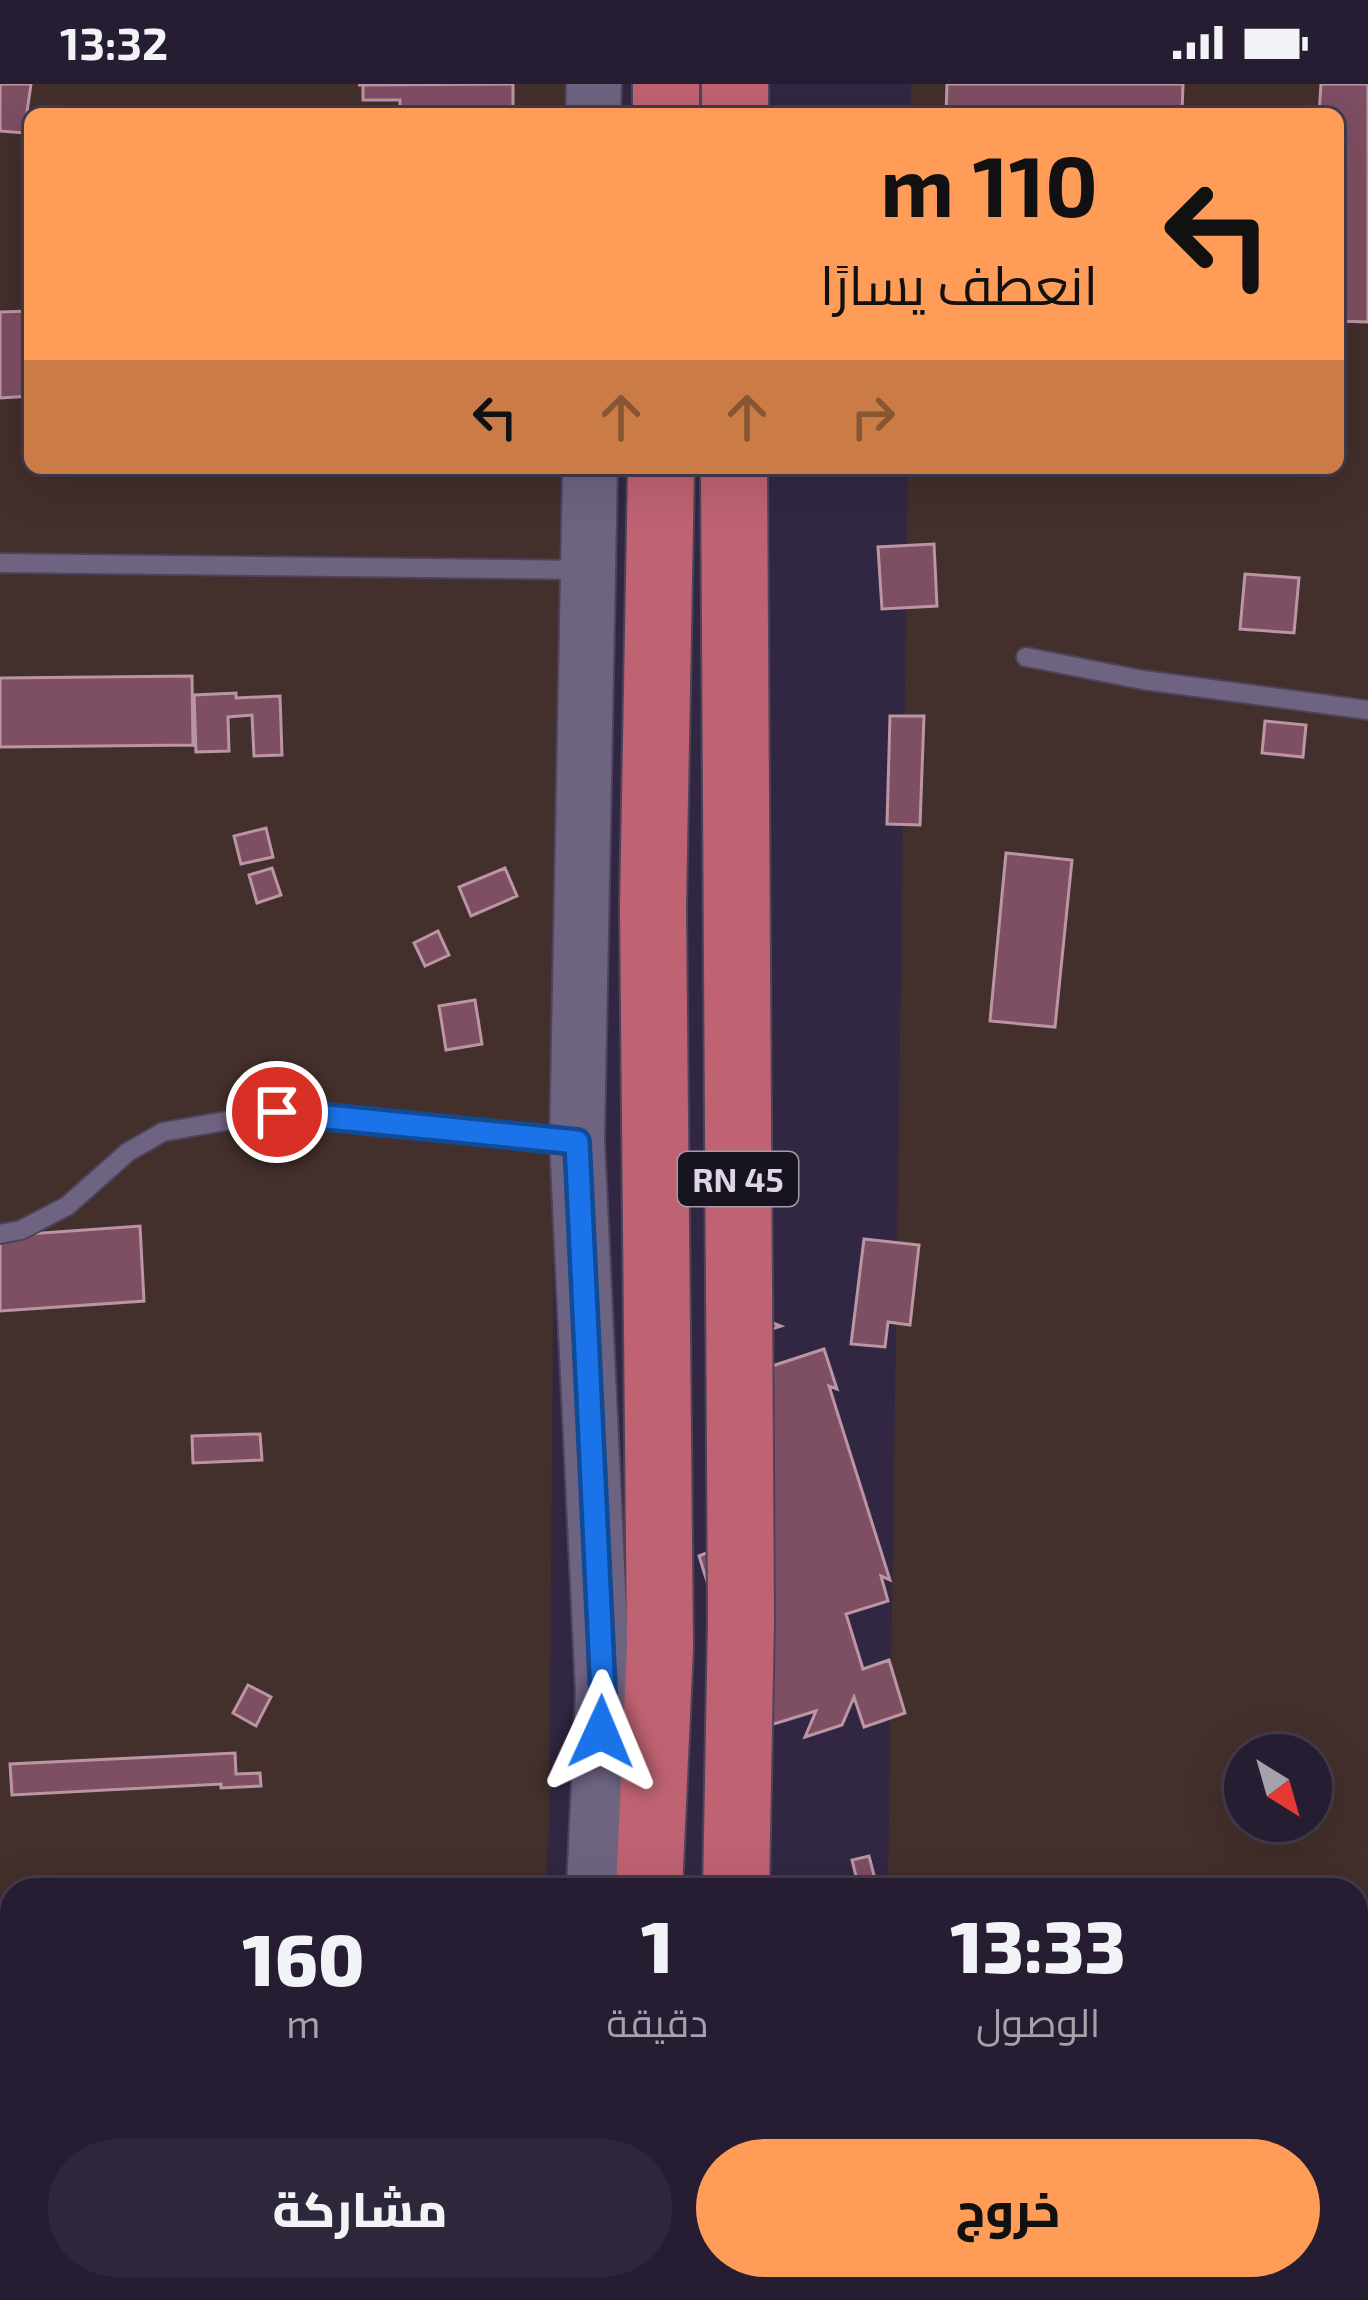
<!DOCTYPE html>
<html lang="ar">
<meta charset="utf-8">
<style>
body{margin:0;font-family:"Exo 2",Cairo,sans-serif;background:#2e263a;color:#f1f3f6;direction:rtl;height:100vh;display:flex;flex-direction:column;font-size:45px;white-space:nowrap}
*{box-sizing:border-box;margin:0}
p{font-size:39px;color:#a4a2ac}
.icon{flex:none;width:66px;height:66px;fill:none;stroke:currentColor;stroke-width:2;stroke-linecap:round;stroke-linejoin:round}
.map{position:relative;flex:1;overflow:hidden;direction:ltr}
.sheet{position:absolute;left:0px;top:1794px;width:1368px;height:423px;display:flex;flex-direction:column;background:#261d32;border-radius:36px 36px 0 0;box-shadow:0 12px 48px #0002,0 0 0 3px #423b4d;direction:rtl}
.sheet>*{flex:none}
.hud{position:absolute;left:24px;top:24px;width:1320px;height:366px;border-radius:18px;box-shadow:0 12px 48px #0002,0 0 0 3px #423b4d;direction:rtl;background:#fe9c58;color:#111;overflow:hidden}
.needle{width:78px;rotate:143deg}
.fabs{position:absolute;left:1224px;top:1650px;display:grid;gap:24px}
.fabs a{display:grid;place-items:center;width:108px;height:108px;border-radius:50%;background:#261d32;box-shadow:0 12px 48px #0002,0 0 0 3px #423b4d;font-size:60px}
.pin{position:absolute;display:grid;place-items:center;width:102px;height:102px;color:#fff;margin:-51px;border:6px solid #fff;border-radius:50%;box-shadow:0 3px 12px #0007}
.me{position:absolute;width:132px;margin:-66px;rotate:1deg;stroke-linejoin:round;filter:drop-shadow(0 0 9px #0008)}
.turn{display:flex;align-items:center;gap:42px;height:252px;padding:0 48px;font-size:54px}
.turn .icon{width:156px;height:156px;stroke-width:2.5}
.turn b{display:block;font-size:84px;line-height:102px}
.lanes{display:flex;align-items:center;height:114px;padding:0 48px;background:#0003;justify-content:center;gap:60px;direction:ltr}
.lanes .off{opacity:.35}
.eta{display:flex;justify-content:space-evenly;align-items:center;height:204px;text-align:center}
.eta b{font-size:72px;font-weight:800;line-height:84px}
.action{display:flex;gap:24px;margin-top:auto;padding:24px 48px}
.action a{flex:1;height:138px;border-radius:72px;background:#fe9c58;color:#111;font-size:48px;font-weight:800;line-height:138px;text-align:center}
.action a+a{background:#2e263a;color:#f1f3f6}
.status{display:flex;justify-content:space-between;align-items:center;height:84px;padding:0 60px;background:#261d32;direction:ltr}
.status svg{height:33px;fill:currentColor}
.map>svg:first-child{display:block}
.industrial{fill:#432f2b;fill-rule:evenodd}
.building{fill:#7e4e63;stroke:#bb95a4;stroke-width:3}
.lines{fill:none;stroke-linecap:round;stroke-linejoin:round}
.lane-casing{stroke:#4d435a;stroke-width:22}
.secondary-casing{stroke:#4d435a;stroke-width:58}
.highway-casing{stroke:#4d435a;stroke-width:70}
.lane{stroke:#6f6382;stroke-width:18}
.secondary{stroke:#6f6382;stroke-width:54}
.highway{stroke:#bf6271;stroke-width:66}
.route-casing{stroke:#114b97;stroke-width:30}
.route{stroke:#1a73e8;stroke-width:21}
.labels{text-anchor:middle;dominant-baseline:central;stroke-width:12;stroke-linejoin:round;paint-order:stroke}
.shield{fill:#17131f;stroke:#a29cac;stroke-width:3}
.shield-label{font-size:33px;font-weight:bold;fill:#ddd6e8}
</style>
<div class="status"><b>13:32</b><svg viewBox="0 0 49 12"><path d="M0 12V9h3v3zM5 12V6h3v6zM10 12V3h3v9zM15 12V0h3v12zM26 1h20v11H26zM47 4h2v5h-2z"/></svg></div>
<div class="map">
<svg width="1368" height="2216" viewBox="0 0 1368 2216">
<rect width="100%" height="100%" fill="#322742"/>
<path class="industrial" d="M0,0H565L564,30H30V384H560L549,1742L545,1806H12V2205H524V2216H0Z
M911,0H1368V2216H882V2205H1356V1806H888L908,384H1338V30H910ZM1245,1671H1311V1737H1245Z"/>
<path class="building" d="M0,0H31L24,49L0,47Z
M513,0V30H400V16H363V1H358Z
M947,0H1183L1182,30H946Z
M1321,0H1368V238L1338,237V30H1319Z
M30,227V312L0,314V228Z
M934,460L937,522L882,525L878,463Z
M1245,490L1299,494L1294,549L1240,545Z
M192,592L193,661L0,663V594Z
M236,609V614L280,612L282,671L254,672L252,631L228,633L229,667L196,668L194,611Z
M890,632H924L920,741L887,740Z
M1265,637L1306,641L1303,673L1262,669Z
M266,744L273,773L241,780L234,752Z
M1006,769L1072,776L1055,943L990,937Z
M272,784L281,811L257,819L249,791Z
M505,784L517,812L471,832L459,803Z
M438,847L449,871L425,882L414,859Z
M475,916L482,960L446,966L439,922Z
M140,1142L144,1217L0,1227V1152Z
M864,1155L919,1161L910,1241L888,1238L885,1263L851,1260Z
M758,1233L781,1242L762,1248L772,1282L824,1265L837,1305L829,1302L890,1496L881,1492L888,1517L846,1530L863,1585L889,1576L905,1629L864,1643L854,1613L842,1641L805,1653L816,1627L764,1643L726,1558L699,1472L709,1468Z
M260,1350L262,1376L193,1379L192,1352Z
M248,1601L271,1613L256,1642L233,1629Z
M235,1669L236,1690L260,1689L261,1702L221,1704V1700L12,1711L10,1680Z
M869,1772L876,1799L859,1804L852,1776Z
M1368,1868V2011H1356V1869Z
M12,1974V2205H89L91,2216H0V1975Z
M301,2205H452L453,2216H316L315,2212Z
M915,2205H955L954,2216H914Z
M972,2205H1042V2216H973Z"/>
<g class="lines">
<defs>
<path id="lane" d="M0,479L584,486
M1026,573L1143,596L1368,626
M0,1150L21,1146L67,1122L128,1068L163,1048L277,1028L572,1057
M0,1844L12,1845"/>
<path id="secondary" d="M593,30L594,0
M590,384L577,1057L603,1609L594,1806
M575,2216V2205"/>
<path id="highway" d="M666,0V30
M735,0V30
M734,384L741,1536L736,1806
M649,1806L660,1564L653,824L661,384
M629,2216V2205
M729,2216V2205"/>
</defs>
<use href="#lane" class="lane-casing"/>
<use href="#secondary" class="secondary-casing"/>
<use href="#highway" class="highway-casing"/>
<use href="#lane" class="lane"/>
<use href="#secondary" class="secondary"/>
<use href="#highway" class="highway"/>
</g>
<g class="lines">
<defs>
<path id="route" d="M277,1028L577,1058L603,1609L601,1648"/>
</defs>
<use href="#route" class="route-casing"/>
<use href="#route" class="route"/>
</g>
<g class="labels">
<rect class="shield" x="678" y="1068" width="120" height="54" rx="9"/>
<g class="shield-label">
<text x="738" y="1095">RN 45</text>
</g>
</g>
</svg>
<div class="fabs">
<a><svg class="needle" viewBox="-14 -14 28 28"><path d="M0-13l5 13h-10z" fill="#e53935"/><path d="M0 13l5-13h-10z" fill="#a4a2ac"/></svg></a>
</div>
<div class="pin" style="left:277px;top:1028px;background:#d93025"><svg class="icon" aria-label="arrive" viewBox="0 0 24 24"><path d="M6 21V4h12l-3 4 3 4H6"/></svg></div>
<svg class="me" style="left:601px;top:1648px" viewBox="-20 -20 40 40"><path d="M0-17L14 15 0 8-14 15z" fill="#1a73e8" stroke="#fff" stroke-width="4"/></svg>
<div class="hud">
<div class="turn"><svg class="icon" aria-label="left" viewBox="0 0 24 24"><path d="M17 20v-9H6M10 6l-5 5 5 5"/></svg><div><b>110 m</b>انعطف يسارًا</div></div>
<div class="lanes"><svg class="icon" aria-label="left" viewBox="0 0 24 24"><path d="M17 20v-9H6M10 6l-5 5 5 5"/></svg><svg class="icon off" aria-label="ahead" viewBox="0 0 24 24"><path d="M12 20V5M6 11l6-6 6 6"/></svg><svg class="icon off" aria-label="ahead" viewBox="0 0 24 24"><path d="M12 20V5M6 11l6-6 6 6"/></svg><svg class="icon off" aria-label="right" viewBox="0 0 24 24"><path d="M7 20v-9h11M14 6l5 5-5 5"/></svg></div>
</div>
<section class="sheet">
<div class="eta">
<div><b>13:33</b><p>الوصول</p></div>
<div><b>1</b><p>دقيقة</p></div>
<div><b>160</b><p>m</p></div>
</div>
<div class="action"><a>خروج</a><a>مشاركة</a></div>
</section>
</div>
